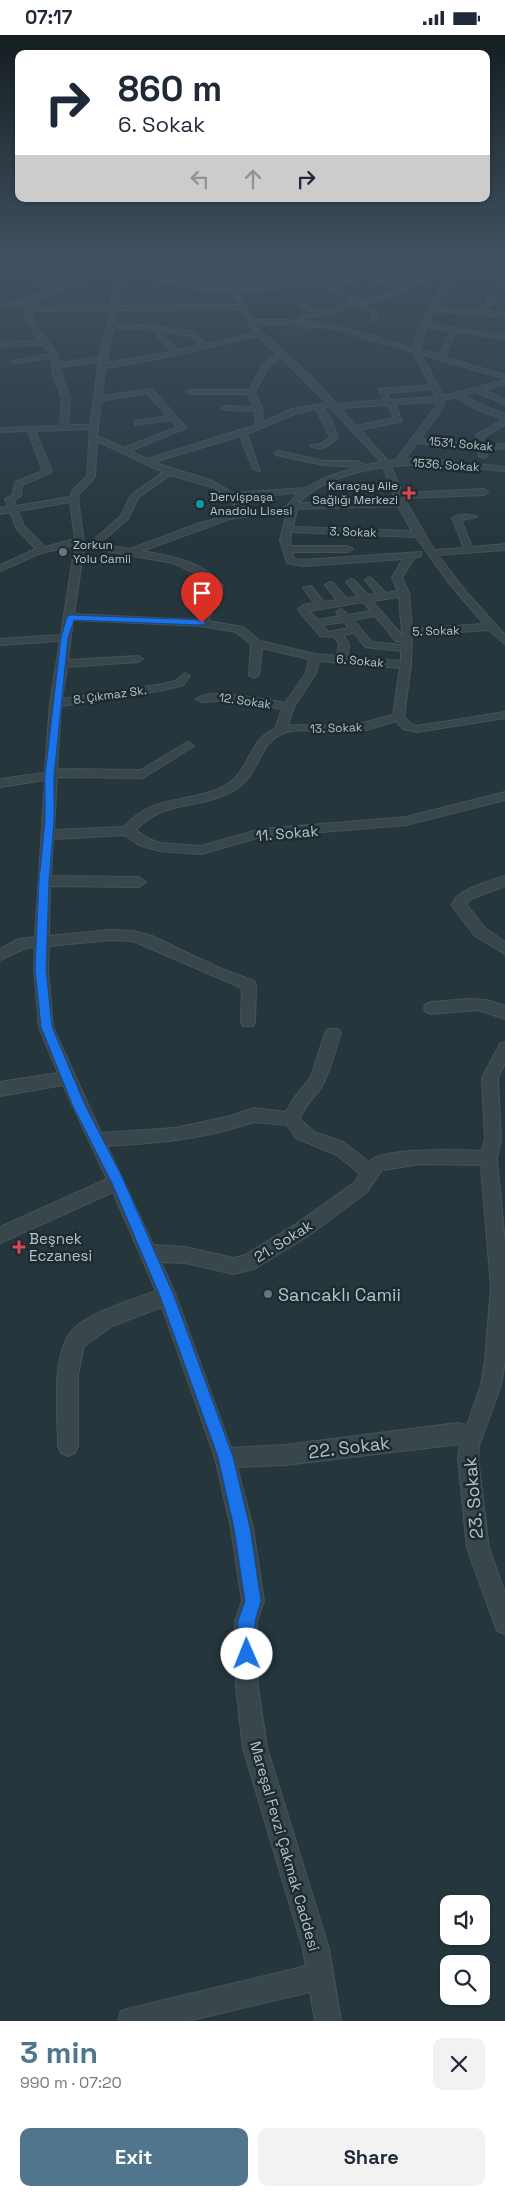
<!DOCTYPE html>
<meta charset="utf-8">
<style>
body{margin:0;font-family:"Space Grotesk",sans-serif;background:#f2f2f3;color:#1f2937;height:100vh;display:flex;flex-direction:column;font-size:19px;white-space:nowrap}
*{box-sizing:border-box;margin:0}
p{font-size:16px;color:#747a83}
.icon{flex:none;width:28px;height:28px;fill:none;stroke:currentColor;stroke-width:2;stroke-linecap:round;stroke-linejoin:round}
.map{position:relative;height:1986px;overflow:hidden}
.side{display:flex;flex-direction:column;background:#fff;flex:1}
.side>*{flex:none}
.hud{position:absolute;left:15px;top:15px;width:475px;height:152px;border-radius:10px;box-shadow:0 1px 4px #0004;background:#fff;color:#1f2937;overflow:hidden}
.buttons{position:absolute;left:440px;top:1860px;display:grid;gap:10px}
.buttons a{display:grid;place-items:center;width:50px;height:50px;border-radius:10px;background:#fff;box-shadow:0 1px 4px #0004;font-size:25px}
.pin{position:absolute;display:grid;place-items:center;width:42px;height:42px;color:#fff;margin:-51px -21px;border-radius:50% 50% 50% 0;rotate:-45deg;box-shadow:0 0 5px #0007}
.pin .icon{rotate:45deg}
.me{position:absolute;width:55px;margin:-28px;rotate:359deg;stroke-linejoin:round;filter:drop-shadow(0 0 4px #0008)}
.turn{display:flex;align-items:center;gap:18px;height:105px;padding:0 20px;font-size:22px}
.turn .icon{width:65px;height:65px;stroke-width:2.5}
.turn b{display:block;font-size:35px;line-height:42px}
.lanes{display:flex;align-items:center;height:48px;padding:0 20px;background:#0003;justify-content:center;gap:25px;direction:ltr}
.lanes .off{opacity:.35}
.round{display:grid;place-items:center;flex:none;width:52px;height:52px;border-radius:10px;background:#f2f2f3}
.summary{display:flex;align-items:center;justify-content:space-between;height:85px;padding:0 20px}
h1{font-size:30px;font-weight:600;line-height:38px;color:#51758c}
.button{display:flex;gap:10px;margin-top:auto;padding:10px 20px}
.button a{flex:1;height:58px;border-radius:10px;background:#51758c;color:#fff;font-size:20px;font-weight:600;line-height:58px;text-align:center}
.button a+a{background:#f2f2f3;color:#1f2937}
.status{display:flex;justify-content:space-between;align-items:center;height:35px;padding:0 25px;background:#fff;direction:ltr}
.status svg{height:14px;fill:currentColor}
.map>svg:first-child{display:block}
.green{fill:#273e3a}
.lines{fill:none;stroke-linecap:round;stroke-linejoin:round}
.minor-casing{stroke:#455359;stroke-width:2}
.minor{fill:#39474d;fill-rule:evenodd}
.route{fill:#1a73e8;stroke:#114b97}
.health-dot{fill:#e0444e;stroke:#1e2c32;stroke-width:2}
.culture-dot{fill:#0f9aa8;stroke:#1e2c32;stroke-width:2}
.worship-dot{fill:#6b7280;stroke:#1e2c32;stroke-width:2}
.labels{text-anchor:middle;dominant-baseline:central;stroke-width:5;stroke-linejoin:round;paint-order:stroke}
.far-street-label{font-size:12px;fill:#b5c2c8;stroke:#1e2c32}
.far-poi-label{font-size:12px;fill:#b5c2c8;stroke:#1e2c32;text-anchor:start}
.street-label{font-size:15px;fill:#b5c2c8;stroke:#1e2c32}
.poi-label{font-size:15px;fill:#b5c2c8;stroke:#1e2c32;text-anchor:start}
.near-poi-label{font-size:18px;fill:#b5c2c8;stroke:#1e2c32;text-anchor:start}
.near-street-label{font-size:18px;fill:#b5c2c8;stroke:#1e2c32}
</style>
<div class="status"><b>07:17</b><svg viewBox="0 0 49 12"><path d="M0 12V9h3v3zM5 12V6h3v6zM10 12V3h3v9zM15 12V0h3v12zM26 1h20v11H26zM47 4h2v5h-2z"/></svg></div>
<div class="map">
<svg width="505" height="1986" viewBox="0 0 505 1986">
<rect width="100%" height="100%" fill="#25363d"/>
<path class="green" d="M310,291L317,298L286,300L279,293Z"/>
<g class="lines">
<defs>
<path id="minor" d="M39,226L87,239L106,226H113L92,242L44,263L33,272L110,271L114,245L134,226H141L126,240H152L209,252L227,251L222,244L180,241L209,240L198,226H204L216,240L223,242L242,226H249L228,244L235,254L302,249L289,226H295L307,248L323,247L302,226H309L330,246L357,245L355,248L330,250L359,266L387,259L399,252L361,243L350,236V234L372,231V233L357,236L365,241L404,250L457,226L505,235V239L459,232L436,272L479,276L488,267V260L491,258L494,260V268L485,276L505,278V282L434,276L428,289L505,300V304L426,292L419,315L439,320L450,299H454L445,322L505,340V344L421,319L443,361L505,345V349L483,355L505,364V369L476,357L463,360L483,371L505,379V389L483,403L485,410L505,409V413L486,415L487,421L483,423L479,421L478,415L417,408L405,424L440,425L505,432V436L427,429L391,431L402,458L484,454L488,457L484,460L404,463L434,515L464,513L452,483C457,479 472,478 477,482L461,485L472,512L505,509V515L438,520L468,559L505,600V609L489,595L412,600L411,630L404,682L411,689L417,691L505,677V683L417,697L403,694L396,686C379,691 362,698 344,698C326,699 305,692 287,697C258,705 261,737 239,752C206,776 163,763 136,795L149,804L160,808L201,811L261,794L406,782L505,757V765L406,790L261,802L201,819L159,816L139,810L125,800L53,804L51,841L139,842L146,847L139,852L50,851L49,901L110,895L133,896L152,901L217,932L254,946L256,950L255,987L253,991H243L241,987L242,953L133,906L110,905L49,911L48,934L53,992L101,1098L175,1093L231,1081L254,1073L286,1077L294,1063L311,1042L325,998L328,994H338L341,998C335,1016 331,1035 322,1051C315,1063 304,1070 300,1084L314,1097L343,1107L369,1127C379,1112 463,1115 482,1116L485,1104L482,1043L500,1009L505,1007V1028L498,1043L501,1104L497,1123L505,1208V1326L501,1350L479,1411L478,1424L489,1513L505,1558V1599L497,1596L467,1513L458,1424L460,1409L285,1430L237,1432L253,1493L264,1566L257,1586L258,1652L267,1713L329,1914L341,1986H315L310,1957L188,1986H118L121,1976L131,1973L306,1931L303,1914L243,1713L236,1652L235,1586L242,1566L231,1493L215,1423L162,1272L112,1291L84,1311L78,1339V1411L75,1418L68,1421L61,1418L58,1411C58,1379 51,1325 70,1298C85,1278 133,1265 156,1256L113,1157L0,1208V1192L107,1144L63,1050L0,1061V1047L58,1038L39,992L34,934L35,912L26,913L0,925V914L19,904L35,902L45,745L0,752V744L44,738L45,736L50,668L60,606L0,610V604L61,600L75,510L41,518L0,536V530L36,514L17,494L10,477L0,479V473L8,472L5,464L13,460L15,447L43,436L28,396L0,397V393L60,391L62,364L53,339L51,323L15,328L12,326L51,319L43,310L0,311V307L39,306L26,284L25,274L32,266L0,274V270L50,256L31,243L42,237L47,238L38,243L55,254L82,242L72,240L70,236L36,229ZM452,234L418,296L413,313L331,289L289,285H253L237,257L322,250L353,268L321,276L300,268V270L315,278L300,282V284L322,281L358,270L370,277L372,284L375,286L378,284L376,276L364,269L391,261ZM122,244H152L209,256L229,255L240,270L117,271ZM242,274L254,298L207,309L193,297L157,291L114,289L116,275ZM110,275L99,322L59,328C56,308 35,299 31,279L32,276ZM255,289H289L330,293L413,317L430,350L378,354L385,365L336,369L310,340L258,294ZM114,293L157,295L191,301L200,310L179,315L159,299L157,302L172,317L106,328ZM258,301L277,319L263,329L249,355H191L187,357L191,359H248L253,372L226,371L222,373L226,375L254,376L256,390L147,424L130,416L186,393L152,354L102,361L105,333L162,323ZM281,322L327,368L292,374L263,387L262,374L255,357L268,332ZM99,327L90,390H68L70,364L59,332ZM432,354L436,362L392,365L386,358ZM147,358L167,381L135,386V390L170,385L177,392L124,413L97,401L101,366ZM456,362L477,375L504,384L476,400L477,410L420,404L443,372L444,365ZM437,367L435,372L396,425L388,426L360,395L402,386L395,369ZM388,370L394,383L356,391L340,373ZM330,372L381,427L366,430L357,426H324L279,416L275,418L276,420L324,430L358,432L324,443L306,453L231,458C211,440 178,438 154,427L240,401L253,434L260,436L247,399L297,378L316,374L330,402L323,408L310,411C320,417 331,410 338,402L331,384L323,373ZM90,394L87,441L73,455L70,462L16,471L14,465L21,461L22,450L52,437L35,396ZM97,406L163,437L131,460L121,481L90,508L84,507L78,464L80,458L95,442ZM383,432L396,466L298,468C319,446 353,437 383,432ZM170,440L215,453L242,477L200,488L130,514L99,509L128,484L138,463ZM298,458L288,470L283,473L252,477L236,463ZM70,467L75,504L45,512L24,491L18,476ZM398,471L412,496L293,492L297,474ZM287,477L280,505L287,528L303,531L403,524L392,543L398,556L386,558L370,542L365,545L377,559L368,560L354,545L351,544L346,547L358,562L346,563L333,548L330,547L325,550L337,565L324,567L311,551L303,553L314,568L303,570L298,575C305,585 313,591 320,601L334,602L339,609L337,621L315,619L260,606L243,592L208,586L223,551C204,526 171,521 142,516L230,484ZM291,497L416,502L448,547L484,589L412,594L409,558L402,543L414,523L421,521V517L303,525L294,524L292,517H348L353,514L348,511H290ZM84,512L173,528L206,543L213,551L198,585L74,579ZM399,562L402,597V600L372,566ZM363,567L371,576L349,580L341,574L336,577L339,581L318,585L309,576ZM375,581L396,606L402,607L401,610L372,607L353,585ZM73,585L202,591L236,597L251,609L249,640L254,643L259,640L262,613L309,624L306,638L285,668C267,665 209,652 196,664L202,667L230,665L282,674L275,694C249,704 250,734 229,748C192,771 155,756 124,792L54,795L57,742L143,743L194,711L188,707L184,709L141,735L57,734L61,671L164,655L183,650L190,641L185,638L175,646L163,649L62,664L67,632L138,627L143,624L138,621L68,625ZM344,587L349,593L328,597L323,590ZM354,598L365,612L401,616V626L348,622L349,609L343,600ZM319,626L400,633L393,680L350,691L288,690L294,672L316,638ZM254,1087L287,1090L296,1103L337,1120L360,1139L355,1147L296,1189L245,1220L234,1223L185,1212L153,1210L107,1111C159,1108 205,1104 254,1087ZM421,1129L481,1130L491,1252L485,1326L481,1350L467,1390L457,1388L285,1410L231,1413L176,1261L161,1227L185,1228L234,1239L254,1234L308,1201L367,1157L382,1135Z
M283,235L285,238L251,243L248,241Z
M505,248V254L502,253V250Z
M505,841V851L471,864L466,869L485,893L505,907V919L475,901L452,871C452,856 492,845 505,841Z
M469,964L487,965L505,971V984L478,975L431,979L426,977L424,973L426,969L431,967Z"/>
</defs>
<use href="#minor" class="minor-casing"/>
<use href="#minor" class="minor"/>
</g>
<linearGradient id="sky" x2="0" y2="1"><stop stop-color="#141e22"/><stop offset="0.45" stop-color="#405262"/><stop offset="1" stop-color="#405262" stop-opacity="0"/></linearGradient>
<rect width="505" height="504" fill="url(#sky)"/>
<path class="route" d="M70,580L202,585L206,588L202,590L74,585L68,603L54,741V786L49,846L46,934L52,992L85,1070L122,1142L174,1261L233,1422L250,1493L261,1566L255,1586V1619L253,1625L247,1627L241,1625L238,1619V1586L245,1566L234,1493L218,1422L160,1261L112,1148L73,1071L41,992L35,934L39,846L45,786V741L61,603L67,582Z"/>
<g class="health-dot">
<path d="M406.5 450.5h5v5h5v5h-5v5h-5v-5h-5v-5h5z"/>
<path d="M16.5 1204.5h5v5h5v5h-5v5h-5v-5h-5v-5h5z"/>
</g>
<circle class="culture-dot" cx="200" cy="469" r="5"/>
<g class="worship-dot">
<circle cx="63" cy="517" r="5"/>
<circle cx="268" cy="1259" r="5"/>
</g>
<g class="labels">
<g class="far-street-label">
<text transform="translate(461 409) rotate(5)">1531. Sokak</text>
<text transform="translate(446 430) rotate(4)">1536. Sokak</text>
<text transform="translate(353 497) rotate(2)">3. Sokak</text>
<text transform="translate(436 596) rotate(-2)">5. Sokak</text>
<text transform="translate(360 626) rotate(5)">6. Sokak</text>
<text transform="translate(110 660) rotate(-8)">8. Çıkmaz Sk.</text>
<text transform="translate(245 666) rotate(8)">12. Sokak</text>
<text transform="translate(336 693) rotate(-2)">13. Sokak</text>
</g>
<g class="far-poi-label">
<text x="398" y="451" text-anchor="end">Karaçay Aile<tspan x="398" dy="14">Sağlığı Merkezi</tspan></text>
<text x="210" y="462">Dervişpaşa<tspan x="210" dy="14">Anadolu Lisesi</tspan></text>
<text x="73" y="510">Zorkun<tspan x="73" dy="14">Yolu Camii</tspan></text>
</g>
<g class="street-label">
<text transform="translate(287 798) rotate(-5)">11. Sokak</text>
<text transform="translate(283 1206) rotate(-32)">21. Sokak</text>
<text transform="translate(285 1811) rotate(74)">Mareşal Fevzi Çakmak Caddesi</text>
</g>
<g class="poi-label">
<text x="29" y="1203">Beşnek<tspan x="29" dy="17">Eczanesi</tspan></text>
</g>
<g class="near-poi-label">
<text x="278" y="1259">Sancaklı Camii</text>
</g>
<g class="near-street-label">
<text transform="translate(349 1412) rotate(-7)">22. Sokak</text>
<text transform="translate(473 1463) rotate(-95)">23. Sokak</text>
</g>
</g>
</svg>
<div class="buttons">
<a><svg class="icon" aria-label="sound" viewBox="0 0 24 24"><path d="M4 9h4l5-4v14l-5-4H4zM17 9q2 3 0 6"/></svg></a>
<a><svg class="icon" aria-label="search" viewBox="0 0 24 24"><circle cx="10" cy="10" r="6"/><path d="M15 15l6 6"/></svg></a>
</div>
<div class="pin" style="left:202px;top:588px;background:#d93025"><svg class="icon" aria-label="arrive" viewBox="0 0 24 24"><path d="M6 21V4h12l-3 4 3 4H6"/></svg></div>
<svg class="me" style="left:247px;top:1619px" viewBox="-20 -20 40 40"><circle r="19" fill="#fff"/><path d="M0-13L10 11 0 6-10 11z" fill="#1a73e8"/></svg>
<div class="hud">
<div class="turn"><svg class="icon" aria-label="right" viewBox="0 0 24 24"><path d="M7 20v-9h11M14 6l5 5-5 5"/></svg><div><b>860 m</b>6. Sokak</div></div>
<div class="lanes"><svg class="icon off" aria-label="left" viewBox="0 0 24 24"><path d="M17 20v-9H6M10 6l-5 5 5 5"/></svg><svg class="icon off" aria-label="ahead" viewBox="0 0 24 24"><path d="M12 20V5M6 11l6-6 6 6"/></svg><svg class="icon" aria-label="right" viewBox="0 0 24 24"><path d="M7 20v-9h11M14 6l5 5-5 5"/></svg></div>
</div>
</div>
<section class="side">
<div class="summary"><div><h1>3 min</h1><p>990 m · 07:20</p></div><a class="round"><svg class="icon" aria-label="close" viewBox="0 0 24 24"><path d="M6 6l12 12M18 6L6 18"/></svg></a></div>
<div class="button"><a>Exit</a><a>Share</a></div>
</section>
